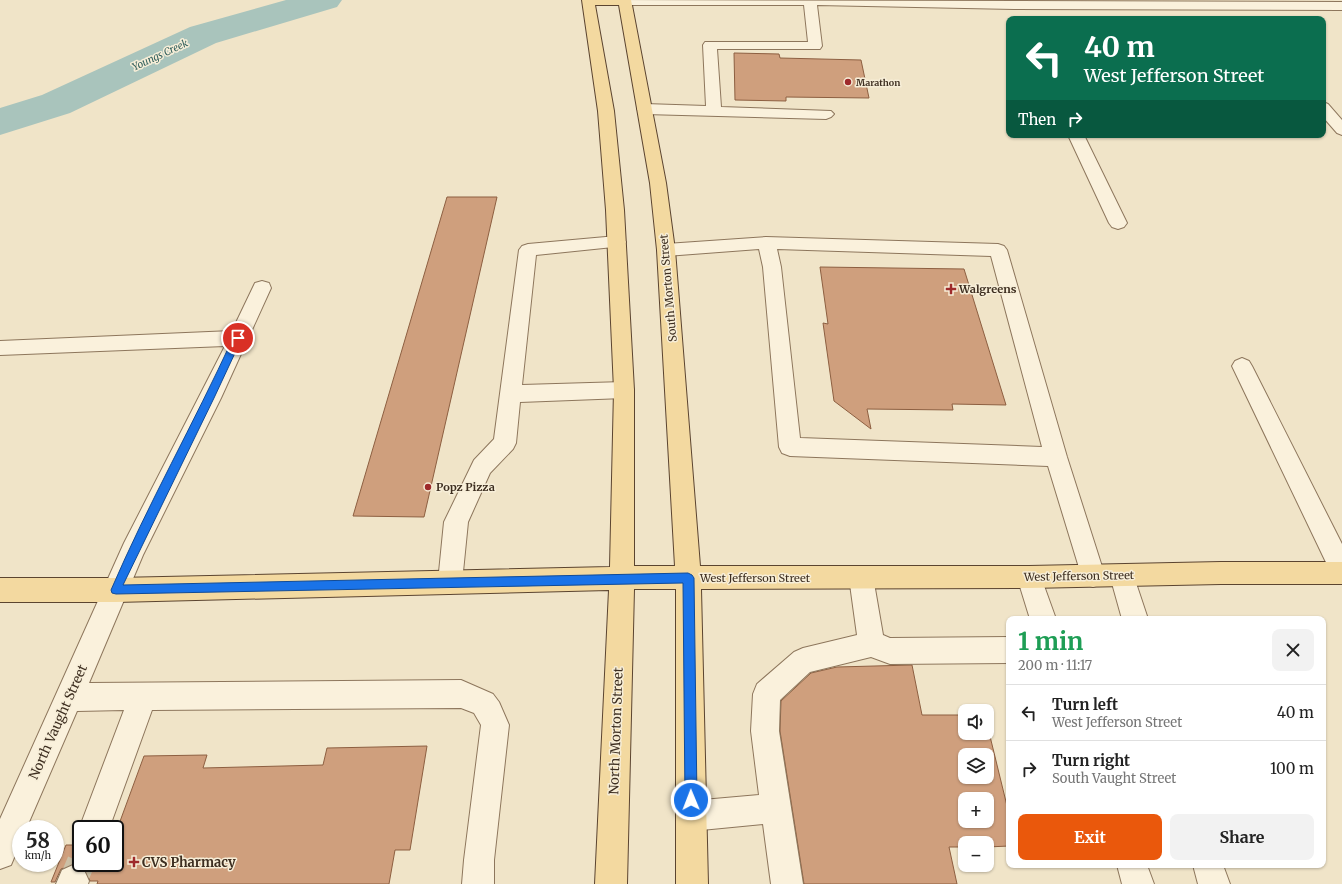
<!DOCTYPE html>
<meta charset="utf-8">
<style>
body{margin:0;font-family:Merriweather,serif;background:#f2f2f2;color:#222;height:100vh;display:flex;flex-direction:column;font-size:15px;white-space:nowrap}
*{box-sizing:border-box;margin:0}
p{font-size:13px;color:#767676}
.icon{flex:none;width:22px;height:22px;fill:none;stroke:currentColor;stroke-width:2;stroke-linecap:round;stroke-linejoin:round}
.map{position:relative;flex:1;overflow:hidden}
.side{position:absolute;left:1006px;top:616px;width:320px;height:252px;display:flex;flex-direction:column;background:#fff;border-radius:8px;box-shadow:0 1px 3px #0004}
.side>*{flex:none}
.guide{position:absolute;left:1006px;top:16px;width:320px;height:122px;border-radius:8px;box-shadow:0 1px 3px #0004;background:#0b6e4f;color:#fff;overflow:hidden}
.buttons{position:absolute;left:958px;top:704px;display:grid;gap:8px}
.buttons a{display:grid;place-items:center;width:36px;height:36px;border-radius:8px;background:#fff;box-shadow:0 1px 3px #0004;font-size:20px}
.speed{position:absolute;left:12px;top:820px;display:flex;gap:8px;font-size:20px;font-weight:700;text-align:center}
.speed>*{display:grid;place-content:center;width:52px;height:52px;border-radius:50%;background:#fff;box-shadow:0 1px 3px #0004;line-height:1}
.speed small{font-size:10px;font-weight:400}
.speed .limit{border:2px solid #111;border-radius:6px;background:#fff;color:#111}
.pin{position:absolute;display:grid;place-items:center;width:34px;height:34px;color:#fff;margin:-17px;border:2px solid #fff;border-radius:50%;box-shadow:0 1px 4px #0007}
.me{position:absolute;width:44px;margin:-22px;rotate:359deg;stroke-linejoin:round;filter:drop-shadow(0 0 3px #0008)}
.turn{display:flex;align-items:center;gap:14px;height:84px;padding:0 12px;font-size:18px}
.turn .icon{width:52px;height:52px;stroke-width:2.5}
.turn b{display:block;font-size:28px;line-height:34px}
.then{display:flex;align-items:center;height:38px;padding:0 12px;background:#0003;gap:8px;font-size:15px}
.round{display:grid;place-items:center;flex:none;width:42px;height:42px;border-radius:8px;background:#f2f2f2}
.summary{display:flex;align-items:center;justify-content:space-between;height:68px;padding:0 12px}
h1{font-size:24px;font-weight:700;line-height:30px;color:#1e9e55}
.action{display:flex;gap:8px;margin-top:auto;padding:8px 12px}
.action a{flex:1;height:46px;border-radius:8px;background:#ea580c;color:#fff;font-size:16px;font-weight:700;line-height:46px;text-align:center}
.action a+a{background:#f2f2f2;color:#222}
ul{padding:0;list-style:none}
li{display:flex;align-items:center;gap:12px;height:56px;padding:0 12px;border-top:1px solid #e0e0e0}
li div{flex:1}
li b{display:block;font-size:15px}
li em{font-style:normal}
.map>svg:first-child{display:block}
.lines{fill:none;stroke-linecap:round;stroke-linejoin:round}
.river{fill:#a9c4bc;fill-rule:evenodd}
.building{fill:#cf9f7d;stroke:#8d5f41;fill-rule:evenodd}
.minor-tunnel{stroke:#ccc0a6;stroke-width:28;stroke-dasharray:28 14;stroke-linecap:butt}
.minor-casing{stroke:#8d765c;stroke-width:2}
.major-casing{stroke:#5b4430;stroke-width:2}
.minor{fill:#faf1dc;fill-rule:evenodd}
.major{fill:#f3d9a0;fill-rule:evenodd}
.route{fill:#1a73e8;stroke:#114b97}
.poi-dot{fill:#9e2a2b;stroke:#f7eed8;stroke-width:1.5}
.labels{text-anchor:middle;dominant-baseline:central;stroke-width:3;stroke-linejoin:round;paint-order:stroke}
.far-poi-label{font-size:9px;font-weight:bold;fill:#3d2e20;stroke:#f7eed8;text-anchor:start}
.far-water-label{font-size:10px;font-style:italic;fill:#2f5d5a;stroke:#f7eed8}
.street-label{font-size:11px;fill:#3d2e20;stroke:#f7eed8}
.poi-label{font-size:11px;font-weight:bold;fill:#3d2e20;stroke:#f7eed8;text-anchor:start}
.near-street-label{font-size:13px;fill:#3d2e20;stroke:#f7eed8}
.near-poi-label{font-size:13px;font-weight:bold;fill:#3d2e20;stroke:#f7eed8;text-anchor:start}
</style>
<div class="map">
<svg width="1342" height="884" viewBox="0 0 1342 884">
<rect width="100%" height="100%" fill="#f0e4c8"/>
<g class="lines">
<path class="river" d="M286,0H342L337,7L216,43L70,113L0,135V108L42,95L190,27Z"/>
</g>
<path class="building" d="M734,53L779,54L780,58L861,60L869,98L786,97V101L735,100Z
M447,197H497L424,517L353,516Z
M820,267L964,269L1006,405L952,404L953,410L867,409L871,429L834,401L823,323L828,324Z
M912,665L922,715H965V733H987V724L1009,814V846L987,847V843H965V847H949L957,884H804L780,731L781,701L811,673L837,667ZM965,755H987V777H965ZM965,799H987V821H965Z
M427,746L410,850H395L389,884H97L98,881H90L85,869L74,864L61,869L55,882H51L66,845H81V863H115V835L144,756L207,755L203,768L323,765L327,748Z"/>
<g class="lines">
<path class="minor-tunnel" d="M73,881L81,862"/>
<defs>
<path id="minor" d="M619,0L1342,2V10L1014,9L817,5L822,46L820,49H717L721,107L831,111L834,114L831,117L826,119L645,114L640,112L637,109L640,106L645,104L706,106L703,45L705,42H808L804,5H625L620,4Z
M1323,102L1328,104L1342,120V135L1337,133L1323,117Z
M1068,135H1084L1127,223L1124,227L1118,229L1112,227L1109,223Z
M617,236L623,238L626,242L623,246L536,255L522,385L624,382L631,384L634,390L631,396L624,398L520,402L516,443L513,449L490,473L468,522L462,582L459,590L450,594L441,590L438,582L444,522L474,460L494,439L519,250L522,246L528,244Z
M766,237L998,244L1004,246L1007,250L1067,457L1105,576L1102,584L1093,587L1084,584L1048,466L790,456L782,453L779,447L763,267L759,249L666,256L660,254L657,250L660,246L666,244ZM777,249L991,256L1042,447L800,438L781,267Z
M262,281L269,283L271,288L221,398L143,555L89,683L461,680L493,694L499,702L509,725L494,860V884H462L464,860L481,725L474,713L461,708L152,710L109,829H81V834L79,829L124,710L77,711L26,829H21V841L11,865L0,869V819L124,543L225,346L0,355V341L232,331L255,283Z
M1242,358L1249,361L1252,366L1342,544V580L1333,577L1232,366L1235,361Z
M1122,565L1131,568L1148,619H1122L1110,576L1113,568Z
M861,566L870,569L873,577L883,635L890,638L1009,637V663L890,664L871,657L810,672L780,700L779,731L803,884H771L763,824L691,831L680,827L676,816L680,805L691,801L759,795L751,731L753,694L757,684L794,652L803,648L857,635L849,577L852,569Z
M1029,566L1038,569L1056,619H1030L1017,577L1020,569Z
M73,865L84,870L89,881L88,884H56L62,870Z
M1117,865H1147L1154,884H1122Z
M1193,865H1223L1230,884H1198Z"/>
<path id="major" d="M582,0H631L666,183L675,250L700,566H1029L1221,562H1342V584H1221L1029,588L701,589L708,884H676V589H634L627,884H595L609,590L116,602H0V578H116L610,567L614,390L606,210L598,111ZM595,5H619L650,183L657,250L675,566H634V390L624,210L614,111Z"/>
</defs>
<use href="#minor" class="minor-casing"/>
<use href="#major" class="major-casing"/>
<use href="#minor" class="minor"/>
<use href="#major" class="major"/>
</g>
<path class="route" d="M238,335L242,338L214,398L123,585L688,573L692,575L694,578L697,800L695,805L691,807L687,805L685,800L683,583L116,594L112,593L111,590C148,504 194,423 233,338Z"/>
<g class="poi-dot">
<circle cx="848" cy="82" r="4"/>
<path d="M949 283h4v4h4v4h-4v4h-4v-4h-4v-4h4z"/>
<circle cx="428" cy="487" r="4"/>
<path d="M132 856h4v4h4v4h-4v4h-4v-4h-4v-4h4z"/>
</g>
<g class="labels">
<g class="far-poi-label">
<text x="856" y="82">Marathon</text>
</g>
<g class="far-water-label">
<text transform="translate(160 55) rotate(-25)">Youngs Creek</text>
</g>
<g class="street-label">
<text transform="translate(668 288) rotate(-95)">South Morton Street</text>
<text transform="translate(1079 576) rotate(-1)">West Jefferson Street</text>
<text x="755" y="578">West Jefferson Street</text>
</g>
<g class="poi-label">
<text x="959" y="289">Walgreens</text>
<text x="436" y="487">Popz Pizza</text>
</g>
<g class="near-street-label">
<text transform="translate(58 722) rotate(-66)">North Vaught Street</text>
<text transform="translate(616 731) rotate(-88)">North Morton Street</text>
</g>
<g class="near-poi-label">
<text x="142" y="862">CVS Pharmacy</text>
</g>
</g>
</svg>
<div class="buttons">
<a><svg class="icon" aria-label="sound" viewBox="0 0 24 24"><path d="M4 9h4l5-4v14l-5-4H4zM17 9q2 3 0 6"/></svg></a>
<a><svg class="icon" aria-label="layers" viewBox="0 0 24 24"><path d="M12 4l9 5-9 5-9-5zM3 14l9 5 9-5"/></svg></a>
<a>+</a>
<a>−</a>
</div>
<div class="speed"><div>58<small>km/h</small></div><div class="limit">60</div></div>
<div class="pin" style="left:238px;top:338px;background:#d93025"><svg class="icon" aria-label="arrive" viewBox="0 0 24 24"><path d="M6 21V4h12l-3 4 3 4H6"/></svg></div>
<svg class="me" style="left:691px;top:800px" viewBox="-20 -20 40 40"><circle r="17" fill="#1a73e8" stroke="#fff" stroke-width="3"/><path d="M0-11L8 9 0 5-8 9z" fill="#fff"/></svg>
<div class="guide">
<div class="turn"><svg class="icon" aria-label="left" viewBox="0 0 24 24"><path d="M17 20v-9H6M10 6l-5 5 5 5"/></svg><div><b>40 m</b>West Jefferson Street</div></div>
<div class="then">Then<svg class="icon" aria-label="right" viewBox="0 0 24 24"><path d="M7 20v-9h11M14 6l5 5-5 5"/></svg></div>
</div>
<section class="side">
<div class="summary"><div><h1>1 min</h1><p>200 m · 11:17</p></div><a class="round"><svg class="icon" aria-label="close" viewBox="0 0 24 24"><path d="M6 6l12 12M18 6L6 18"/></svg></a></div>
<ul>
<li><svg class="icon" aria-label="left" viewBox="0 0 24 24"><path d="M17 20v-9H6M10 6l-5 5 5 5"/></svg><div><b>Turn left</b><p>West Jefferson Street</p></div><em>40 m</em></li>
<li><svg class="icon" aria-label="right" viewBox="0 0 24 24"><path d="M7 20v-9h11M14 6l5 5-5 5"/></svg><div><b>Turn right</b><p>South Vaught Street</p></div><em>100 m</em></li>
</ul>
<div class="action"><a>Exit</a><a>Share</a></div>
</section>
</div>
